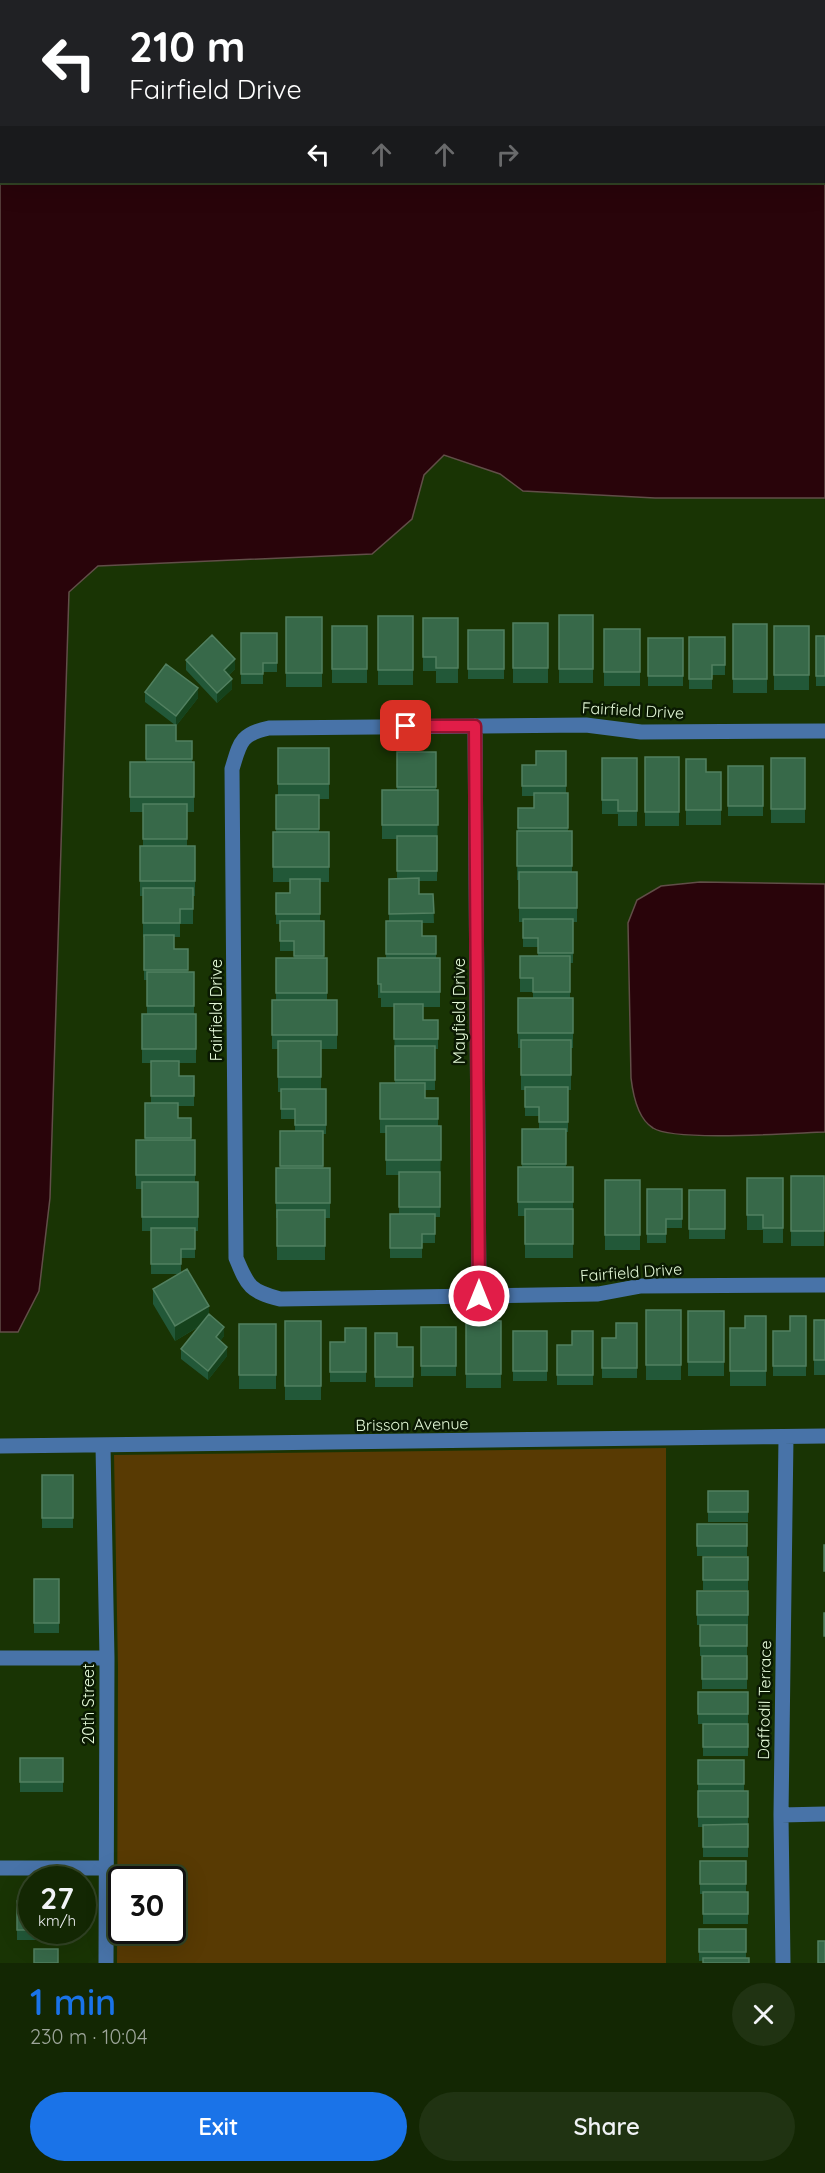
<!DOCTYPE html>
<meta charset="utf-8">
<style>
body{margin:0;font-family:Quicksand,sans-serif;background:#203312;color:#f1f3f6;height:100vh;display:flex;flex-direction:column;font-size:22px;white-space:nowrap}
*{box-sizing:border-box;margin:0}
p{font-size:20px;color:#9da59a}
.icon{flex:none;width:33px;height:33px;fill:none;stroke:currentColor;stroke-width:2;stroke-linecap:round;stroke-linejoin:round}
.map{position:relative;height:1963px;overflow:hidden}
.drawer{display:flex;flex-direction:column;background:#132703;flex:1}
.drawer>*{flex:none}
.top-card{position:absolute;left:0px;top:0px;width:825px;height:183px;box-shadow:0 6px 24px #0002,0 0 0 2px #324425;background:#202124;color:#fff;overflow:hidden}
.speed{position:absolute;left:18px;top:1866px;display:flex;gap:12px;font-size:30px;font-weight:700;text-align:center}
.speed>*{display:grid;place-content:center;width:78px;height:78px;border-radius:50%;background:#132703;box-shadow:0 6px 24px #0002,0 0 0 2px #324425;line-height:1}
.speed small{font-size:15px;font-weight:400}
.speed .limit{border:3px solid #111;border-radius:9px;background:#fff;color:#111}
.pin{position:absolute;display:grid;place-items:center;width:51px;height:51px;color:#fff;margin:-26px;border-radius:12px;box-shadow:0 3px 9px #0006}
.me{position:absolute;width:66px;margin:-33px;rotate:0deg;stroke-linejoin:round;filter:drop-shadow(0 0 4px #0008)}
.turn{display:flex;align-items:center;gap:21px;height:126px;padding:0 30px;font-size:27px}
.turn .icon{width:78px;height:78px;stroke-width:2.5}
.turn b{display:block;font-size:42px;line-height:51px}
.lanes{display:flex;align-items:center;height:57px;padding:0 30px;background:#0003;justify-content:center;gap:30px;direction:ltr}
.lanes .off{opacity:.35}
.round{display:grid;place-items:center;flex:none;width:63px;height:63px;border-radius:32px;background:#203312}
.overview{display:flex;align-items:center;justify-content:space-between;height:102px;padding:0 30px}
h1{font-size:36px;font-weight:600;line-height:45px;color:#1a73e8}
.action{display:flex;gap:12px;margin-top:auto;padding:12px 30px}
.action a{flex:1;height:69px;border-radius:36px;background:#1a73e8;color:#fff;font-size:24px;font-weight:600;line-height:69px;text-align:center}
.action a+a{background:#203312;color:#f1f3f6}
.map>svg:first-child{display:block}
.green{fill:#583a03;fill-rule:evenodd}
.water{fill:#29040a;stroke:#614e48;stroke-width:1.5;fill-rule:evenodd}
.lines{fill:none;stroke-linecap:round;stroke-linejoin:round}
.minor{stroke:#4873a8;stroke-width:15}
.wall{fill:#225838}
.shaded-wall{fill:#15421c}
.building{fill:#376949;stroke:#528060;stroke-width:1.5}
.route-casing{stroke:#92132f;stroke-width:15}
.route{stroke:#e11d48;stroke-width:10}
.labels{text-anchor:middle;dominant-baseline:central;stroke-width:5;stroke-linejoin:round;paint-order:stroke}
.street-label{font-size:16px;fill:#e4f9d8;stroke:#0a1902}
</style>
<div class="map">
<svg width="825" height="1963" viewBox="0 0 825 1963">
<rect width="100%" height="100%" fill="#193404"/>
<path class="green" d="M666,1448V1963H117L118,1667L114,1455ZM122,1880H172V1930H122Z"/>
<path class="water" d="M0,0H825V498H655L523,491L500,474L444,455L424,475L412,519L372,554L98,566L69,592L50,1198L39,1291L18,1332H0ZM2,2H824V182H2Z
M700,882L825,884V1132C794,1133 674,1142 653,1128C638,1119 633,1095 631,1078L628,923L637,900L661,886Z"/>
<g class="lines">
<path class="minor" d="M475,726L479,1296
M825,731L641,732L586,725L269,728C240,734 240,743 232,769L236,1258C248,1287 250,1291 280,1299L598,1294L641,1286L825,1285
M0,1446L825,1436
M103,1446L107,1658L106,1963
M0,1658H107
M781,1815L825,1814
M0,1868H106
M783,1963L781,1815L786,1437"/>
</g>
<path class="wall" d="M559,615H593V683H559Z
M378,616H413V685H378Z
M286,617H322V687H286Z
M423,618H458V683H436V671H423Z
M513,623H548V683H513Z
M733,624H767V693H733Z
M332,626H367V683H332Z
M774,626H809V690H774Z
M604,629H640V686H604Z
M468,630H504V679H468Z
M241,633H277V672H263V684H241Z
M816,636H825V686H816Z
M689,637H725V675H712V689H689Z
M648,638H683V686H648Z
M186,660L235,669L229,675L232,689L217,703L186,670Z
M145,692L198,698L176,726V725V741H192V762H194V812H187V846H195V896H193V924H180V937H174V949H188V972H194V1014H196V1063H179V1076H194V1106H178V1118H191V1140H195V1182H198V1231H195V1258H181V1273L224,1336L220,1341L227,1356L208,1380L181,1359V1349L200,1326L175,1341L153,1304V1289L180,1274H151V1231H142V1189H136V1140H145V1103H151V1063H142V1014H147V980H144V937H143V896H140V846H143V812H130V762H146V725H175L145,702Z
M278,748H329V799H319V832H329V882H320V921H324V958H327V1000H337V1049H321V1089H326V1134H323V1168H330V1218H325V1260H277V1218H276V1168H280V1131H295V1119H281V1092H278V1049H272V1000H276V958H294V951H280V924H276V893H290V882H273V832H276V795H278Z
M566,751V793H568V831H572V872H577V922H573V963H570V998H573V1048H571V1090H568V1132H566V1167H573V1258H525V1216H518V1167H522V1129H539V1116H525V1090H521V1048H518V998H533V992H520V956H538V947H523V922H519V880H517L518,808H534V796H522V765H536Z
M397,752H436V790H438L437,881H419V894H433L434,923H422V936H436V958H440V1007H423V1020H438V1049H435V1090H425V1098H438V1126H441L440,1217H435V1243H422V1258H390V1214H399V1175H386V1133H380V1083H395L394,1007H381V998H378V958H386V921H389V879H397V839H382V790H397Z
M645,757H679V826H645Z
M602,758H637V826H618V814H602Z
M771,758H805V823H771Z
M686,759L706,772H721V825H686Z
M728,766H763V816H728Z
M791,1176H824V1246H791Z
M747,1178H783V1243H763V1230H747Z
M605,1180H640V1250H605Z
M647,1189H682V1228H666V1243H647Z
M689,1190H725V1239H689Z
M646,1310H681V1380H646Z
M688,1311H724V1376H688Z
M766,1316V1386H730V1328H745Z
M806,1316V1376H773V1331H790Z
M814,1320H825V1375H814Z
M285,1321H321V1400H285Z
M466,1321H501V1388H466Z
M637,1323V1378H602V1338H616Z
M239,1324H276V1389H239Z
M421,1327H456V1376H421Z
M366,1328V1382H330V1342H345Z
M513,1331H547V1381H513Z
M593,1331V1385H557V1345H572Z
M375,1333L397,1347H413V1387H375Z
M42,1475H73V1528H42Z
M708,1491H748V1522H708Z
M697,1524H747V1556H697Z
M703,1557H748V1590H703Z
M34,1579H59V1633H34Z
M697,1591H748V1625H747V1689H702V1656H700V1625H697Z
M698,1692H748V1756H703V1724H698Z
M20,1758H63V1792H20Z
M698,1760H744V1791H748V1857H703V1827H698Z
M700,1861H746V1892H748V1924H703V1894H700Z
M17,1901H32V1930H56V1940H17Z
M699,1929H746V1958L699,1961Z"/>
<path class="shaded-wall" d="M235,659V669L224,679V670Z
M232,679V689L217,703V693Z
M198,688V698L176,726V716Z
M209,1306V1320L175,1341V1326Z
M224,1327V1336L216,1347V1337Z
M227,1347V1356L208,1380V1371Z"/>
<path class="building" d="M559,615H593V669H559Z
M378,616H413V670H378Z
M286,617H322V673H286Z
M423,618H458V668H436V657H423Z
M513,623H548V668H513Z
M733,624H767V679H733Z
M332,626H367V669H332Z
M774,626H809V675H774Z
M604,629H640V672H604Z
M468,630H504V669H468Z
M241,633H277V663H263V674H241Z
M212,635L235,659L224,670L232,679L217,693L186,660Z
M816,636H825V676H816Z
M689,637H725V665H712V679H689Z
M648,638H683V676H648Z
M166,664L198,688L176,716L145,692Z
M146,725H176V741H192V759H146Z
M278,748H329V784H278Z
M536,751H566V786H522V765H536Z
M397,752H436V787H397Z
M645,757H679V812H645Z
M602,758H637V811H618V800H602Z
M771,758H805V809H771Z
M686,759H706V772H721V810H686Z
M130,762H194V797H130Z
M728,766H763V806H728Z
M382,790H438V825H382Z
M534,793H568V828H518V808H534Z
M276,795H319V829H276Z
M143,804H187V839H143Z
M517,831H572V866H517Z
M273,832H329V867H273Z
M397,836H437V871H397Z
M140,846H195V881H140Z
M519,872H577V908H519Z
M419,878V894H433L434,913L389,914V879Z
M290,879H320V914H276V893H290Z
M143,888H193V909H180V923H143Z
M523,919H573V953H538V938H523Z
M280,921H324V956H294V941H280Z
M386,921H422V936H436V954H386Z
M144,935H174V949H188V970H144Z
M520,956H570V992H533V978H520Z
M276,958H327V993H276Z
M378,958H440V992H381V984H378Z
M147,972H194V1006H147Z
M518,998H573V1033H518Z
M272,1000H337V1035H272Z
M394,1004H423V1020H438V1039H394Z
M142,1014H196V1049H142Z
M521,1040H571V1075H521Z
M278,1041H321V1077H278Z
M395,1046H435V1080H395Z
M151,1061H179V1076H194V1096H151Z
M380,1083H425V1098H438V1119H380Z
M525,1087H568V1122H539V1107H525Z
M281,1089H326V1125H295V1109H281Z
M145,1103H178V1118H191V1138H145Z
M386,1126H441V1160H386Z
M522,1129H566V1164H522Z
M280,1131H323V1166H280Z
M136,1140H195V1175H136Z
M518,1167H573V1202H518Z
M276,1168H330V1203H276Z
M399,1172H440V1207H399Z
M791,1176H824V1231H791Z
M747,1178H783V1228H763V1215H747Z
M605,1180H640V1235H605Z
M142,1182H198V1217H142Z
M647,1189H682V1219H666V1234H647Z
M689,1190H725V1229H689Z
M525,1209H573V1244H525Z
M277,1210H325V1246H277Z
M390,1214H435V1234H422V1248H390Z
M151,1228H195V1249H181V1264H151Z
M187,1269L209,1306L175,1326L153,1289Z
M646,1310H681V1365H646Z
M688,1311H724V1362H688Z
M209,1314L224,1327L216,1337L227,1347L208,1371L181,1349Z
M745,1316H766V1371H730V1328H745Z
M790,1316H806V1366H773V1331H790Z
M814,1320H825V1360H814Z
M285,1321H321V1386H285Z
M466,1321H501V1374H466Z
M616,1323H637V1368H602V1338H616Z
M239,1324H276V1375H239Z
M421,1327H456V1366H421Z
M345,1328H366V1372H330V1342H345Z
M513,1331H547V1371H513Z
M572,1331H593V1375H557V1345H572Z
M375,1333H397V1347H413V1377H375Z
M42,1475H73V1518H42Z
M708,1491H748V1512H708Z
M697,1524H747V1546H697Z
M824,1545H825V1571H824Z
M703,1557H748V1580H703Z
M34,1579H59V1623H34Z
M697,1591H748V1615H697Z
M824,1613H825V1636H824Z
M700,1625H747V1646H700Z
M702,1656H747V1679H702Z
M698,1692H748V1714H698Z
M703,1724H748V1747H703Z
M20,1758H63V1782H20Z
M698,1760H744V1784H698Z
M698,1791H748V1817H698Z
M748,1824V1847H703V1825Z
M700,1861H746V1884H700Z
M703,1892H748V1914H703Z
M17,1901H32V1930H17Z
M699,1929H746V1952H699Z
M818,1941H825V1963H818Z
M34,1949H58V1963H34Z
M703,1958H749V1963H703Z"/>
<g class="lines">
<defs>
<path id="route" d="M406,726H475L479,1296"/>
</defs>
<use href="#route" class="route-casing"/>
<use href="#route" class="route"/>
</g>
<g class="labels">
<g class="street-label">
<text transform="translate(633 710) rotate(3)">Fairfield Drive</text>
<text transform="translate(216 1010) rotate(-90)">Fairfield Drive</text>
<text transform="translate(459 1011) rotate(-90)">Mayfield Drive</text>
<text transform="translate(631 1272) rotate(-4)">Fairfield Drive</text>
<text transform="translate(412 1424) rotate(-1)">Brisson Avenue</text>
<text transform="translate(764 1700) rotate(-89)">Daffodil Terrace</text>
<text transform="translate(88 1704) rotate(-90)">20th Street</text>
</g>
</g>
</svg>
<div class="speed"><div>27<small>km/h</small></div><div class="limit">30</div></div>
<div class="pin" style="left:406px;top:726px;background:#d93025"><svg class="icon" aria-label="arrive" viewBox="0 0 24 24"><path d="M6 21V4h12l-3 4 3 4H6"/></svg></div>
<svg class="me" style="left:479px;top:1296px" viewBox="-20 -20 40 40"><circle r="17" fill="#e11d48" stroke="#fff" stroke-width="3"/><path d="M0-11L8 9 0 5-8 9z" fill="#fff"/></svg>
<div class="top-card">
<div class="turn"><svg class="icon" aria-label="left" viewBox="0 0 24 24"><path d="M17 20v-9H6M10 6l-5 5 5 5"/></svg><div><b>210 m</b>Fairfield Drive</div></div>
<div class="lanes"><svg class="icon" aria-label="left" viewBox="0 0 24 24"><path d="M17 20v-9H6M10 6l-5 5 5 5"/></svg><svg class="icon off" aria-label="ahead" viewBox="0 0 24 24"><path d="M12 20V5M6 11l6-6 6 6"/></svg><svg class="icon off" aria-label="ahead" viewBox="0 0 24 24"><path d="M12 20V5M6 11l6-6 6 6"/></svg><svg class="icon off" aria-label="right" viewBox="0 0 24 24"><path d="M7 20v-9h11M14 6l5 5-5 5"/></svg></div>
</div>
</div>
<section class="drawer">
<div class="overview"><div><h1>1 min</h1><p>230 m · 10:04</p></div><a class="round"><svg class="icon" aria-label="close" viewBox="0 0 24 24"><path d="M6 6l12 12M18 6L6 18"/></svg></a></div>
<div class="action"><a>Exit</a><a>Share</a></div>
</section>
